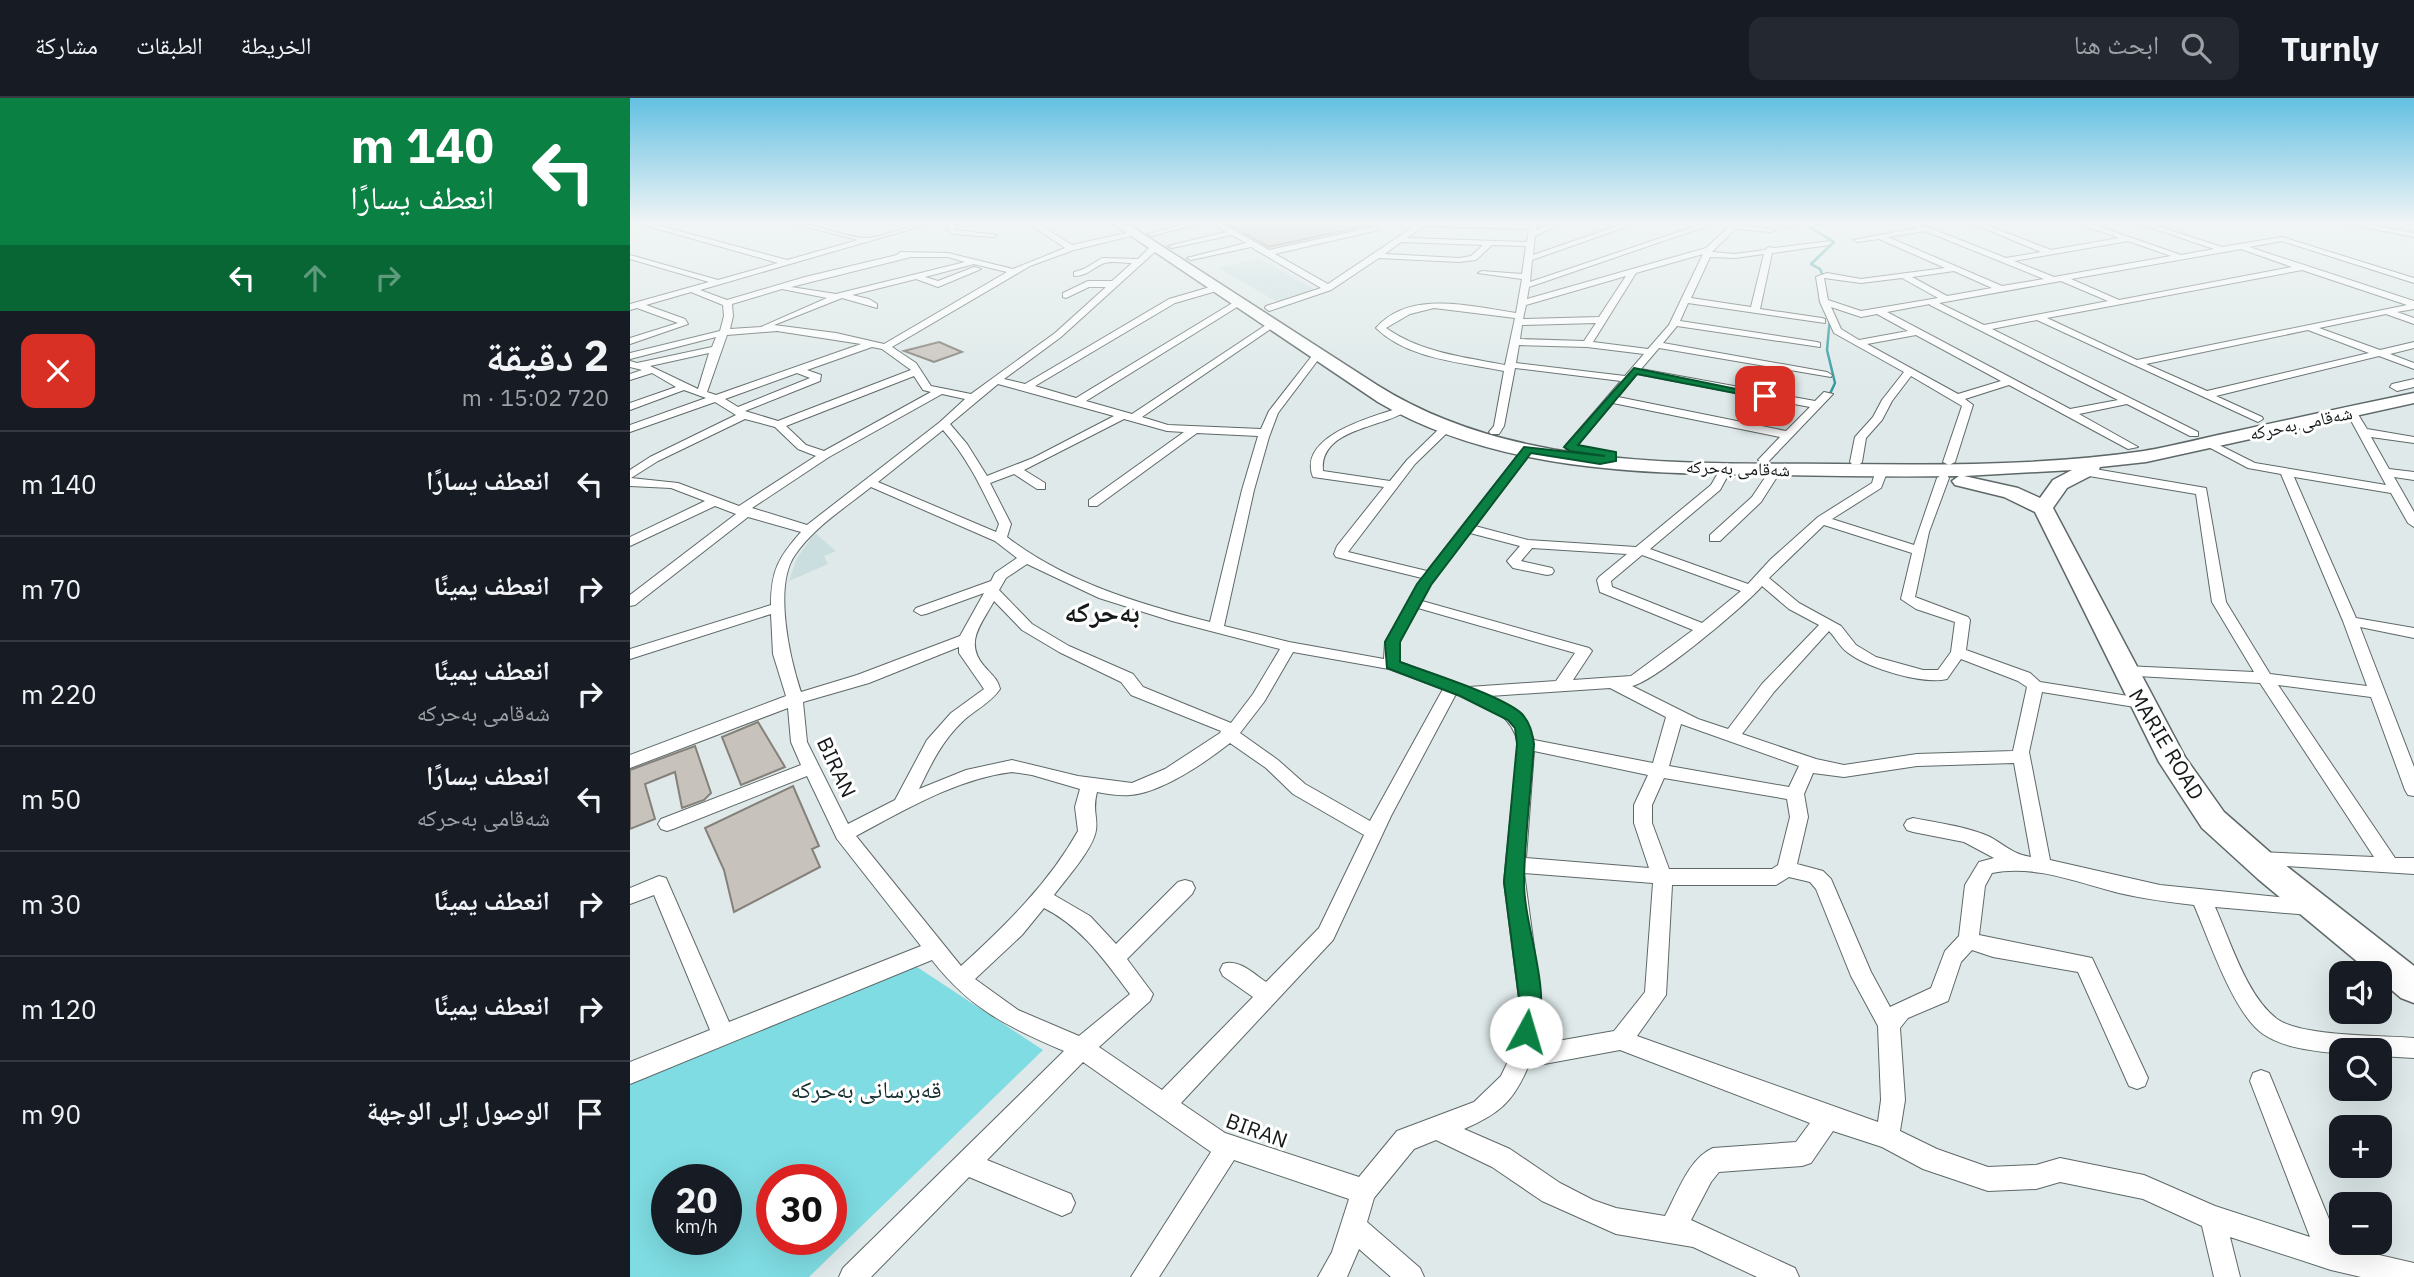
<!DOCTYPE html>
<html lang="ar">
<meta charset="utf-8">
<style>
body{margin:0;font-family:"IBM Plex Sans","Noto Naskh Arabic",sans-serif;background:#242831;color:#f1f3f6;direction:rtl;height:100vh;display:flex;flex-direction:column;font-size:26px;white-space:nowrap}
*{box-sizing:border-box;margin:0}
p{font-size:23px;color:#9ea1a6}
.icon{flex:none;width:38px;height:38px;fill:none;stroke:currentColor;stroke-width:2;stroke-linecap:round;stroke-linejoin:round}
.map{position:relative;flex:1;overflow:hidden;direction:ltr}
.drawer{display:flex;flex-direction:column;background:#171b24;width:630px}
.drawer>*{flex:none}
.top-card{background:#0b8043;color:#fff;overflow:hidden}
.tools{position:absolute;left:1699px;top:863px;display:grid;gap:14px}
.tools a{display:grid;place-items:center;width:63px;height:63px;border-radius:14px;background:#171b24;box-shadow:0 7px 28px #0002;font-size:35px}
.speed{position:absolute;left:21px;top:1066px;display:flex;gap:14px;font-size:35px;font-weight:700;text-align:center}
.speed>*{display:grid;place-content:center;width:91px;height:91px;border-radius:50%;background:#171b24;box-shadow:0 7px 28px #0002;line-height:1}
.speed small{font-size:18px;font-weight:400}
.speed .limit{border:10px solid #d22;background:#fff;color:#111}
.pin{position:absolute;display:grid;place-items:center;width:60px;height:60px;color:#fff;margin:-30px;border-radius:14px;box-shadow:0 4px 10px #0006}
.me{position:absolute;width:77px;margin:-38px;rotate:6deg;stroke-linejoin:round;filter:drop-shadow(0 0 5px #0008)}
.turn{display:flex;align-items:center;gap:24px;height:147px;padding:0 21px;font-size:32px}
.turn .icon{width:91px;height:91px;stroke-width:2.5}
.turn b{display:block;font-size:49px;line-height:60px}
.lanes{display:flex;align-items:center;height:66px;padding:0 21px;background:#0003;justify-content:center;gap:35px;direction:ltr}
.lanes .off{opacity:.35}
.round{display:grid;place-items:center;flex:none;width:74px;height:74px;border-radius:14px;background:#242831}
.head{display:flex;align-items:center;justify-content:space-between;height:119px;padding:0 21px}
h1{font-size:42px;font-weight:700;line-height:52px}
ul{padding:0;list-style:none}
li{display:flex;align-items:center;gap:21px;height:105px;padding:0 21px;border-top:2px solid #363941}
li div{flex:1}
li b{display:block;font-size:26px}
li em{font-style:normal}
header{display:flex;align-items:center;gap:42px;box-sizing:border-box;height:98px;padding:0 35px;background:#171b24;border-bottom:2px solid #363941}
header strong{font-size:33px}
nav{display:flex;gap:38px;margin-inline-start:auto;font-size:24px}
.search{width:490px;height:63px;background:#242831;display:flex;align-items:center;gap:18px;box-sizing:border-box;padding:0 24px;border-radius:14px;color:#9ea1a6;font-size:26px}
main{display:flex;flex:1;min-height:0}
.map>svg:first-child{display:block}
.built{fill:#cbdedf}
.green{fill:#7edce2;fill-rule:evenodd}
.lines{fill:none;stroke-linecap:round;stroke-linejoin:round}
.stream{stroke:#309aa0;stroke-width:2.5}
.building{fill:#c8c2bc;stroke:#84807a;stroke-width:2}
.minor-casing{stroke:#5f6868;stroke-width:2}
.secondary-casing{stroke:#5f6868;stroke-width:2}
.primary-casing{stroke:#5f6868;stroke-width:3}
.minor{fill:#fff;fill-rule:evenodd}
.secondary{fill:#fff;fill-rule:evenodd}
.primary{fill:#fff;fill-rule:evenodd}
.route{fill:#0b8043;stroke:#07532c;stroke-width:2}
.labels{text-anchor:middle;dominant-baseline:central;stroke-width:6;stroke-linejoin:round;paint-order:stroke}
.far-street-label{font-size:18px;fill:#151919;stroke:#fff}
.street-label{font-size:21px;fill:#151919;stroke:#fff}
.near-park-label{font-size:24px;fill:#183031;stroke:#fff}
.district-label{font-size:28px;font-weight:bold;fill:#151919;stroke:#fff}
</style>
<header>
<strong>Turnly</strong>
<div class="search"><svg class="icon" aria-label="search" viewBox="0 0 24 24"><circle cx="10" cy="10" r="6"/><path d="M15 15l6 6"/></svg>ابحث هنا</div>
<nav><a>الخريطة</a><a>الطبقات</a><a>مشاركة</a></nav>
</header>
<main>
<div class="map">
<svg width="1784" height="1179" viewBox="0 0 1784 1179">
<rect width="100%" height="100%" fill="#dfe9e9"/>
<path class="built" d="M629,161L686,192L649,205L589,170Z
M185,435L206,453L194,458L198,466L159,483L167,460Z"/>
<path class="green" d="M287,869L413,952L179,1179H0V980ZM37,1082H96V1141H37ZM142,1082H201V1141H142Z"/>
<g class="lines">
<path class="stream" d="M1194,180L1190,171L1181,166L1204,144L1179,129L1198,125
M1198,300L1205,285L1197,252L1200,219"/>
</g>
<path class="building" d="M596,125H740V127L639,149Z
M309,244L332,254L304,264L274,253Z
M128,624L155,669L111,687L92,639Z
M65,648L81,695L74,702L52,710L45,674L15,686L25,721L0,731V672Z
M163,688L189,748L182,751L190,769L104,814L94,772L75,730Z"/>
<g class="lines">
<defs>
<path id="minor" d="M7,125H19L157,162L228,142L162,125C187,125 218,141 238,140C260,138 279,125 302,125L70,192L97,202L175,179L267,157L270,154L318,155L383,171L435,150L398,125H407L442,147L505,133V137L444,152L400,168L262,249L286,265L301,288L341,296L425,235L476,189H459L436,200L433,199V195L458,183H482L502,165C493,165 480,162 472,166C461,171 457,178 444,178V174L454,171L472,160L508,161L522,147H528V151L431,239L374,281L395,286L539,201L587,187L590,188V192L545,205L405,288L446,300L609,201L613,204L612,206L456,303L502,316L642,223L645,224V228L512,319L538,327L631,331L639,313L685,254H691V258L648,315L639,339L624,392L594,528L659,544L754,561L755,544L792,480L706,459L704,456L707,448L754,389L683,379C667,338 742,319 769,310L778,312C754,330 689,330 693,373L760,383L777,362L812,328H820V332L785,366L718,454L797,473L894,349L898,348L904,351L845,428L898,442L1006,449L1081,387L1092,368L1096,366L1102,370L1090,392L1020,451L1118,486L1141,461L1188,419L1242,385L1246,372L1252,368L1258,372L1251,390L1202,421L1284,447L1307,380L1313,376L1317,377L1319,380L1299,434L1285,499L1338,519L1340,522L1336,552L1400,575L1410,584L1511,600L1519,605L1511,610L1412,594L1399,654L1420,762L1530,787L1687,803L1690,809L1687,815L1680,817L1585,809C1600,842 1617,899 1647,921C1672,939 1751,937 1784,940V960L1750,958V952H1712V956C1686,953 1655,951 1633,936C1603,915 1579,841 1564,807C1539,804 1514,801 1489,795C1449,785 1404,766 1362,775L1355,788L1349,837L1462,860L1518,980L1515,988L1507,991L1499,988L1448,874L1363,859L1342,852L1331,864L1318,903L1278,920L1270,930L1275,1002L1270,1033L1307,1051L1358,1069L1406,1067L1430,1060L1514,1077L1585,1108L1680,1139L1620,983L1623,975L1631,972L1639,975L1710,1148L1784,1165V1179H1731L1701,1172L1600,1139L1610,1179H1584L1572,1128L1513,1101L1430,1084L1406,1091L1358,1093L1293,1071L1252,1049L1203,1033L1181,1065L1172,1068L1089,1074L1081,1084L1061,1122L1165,1170L1169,1179H1127L1063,1149L986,1136L912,1103L862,1069L806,1042L784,1051L744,1100L737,1124L790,1170L794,1179H761L729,1151L717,1179H688L702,1154L719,1101L604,1062L529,1179H501L581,1054L453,964L357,1062L441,1096L445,1105L441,1114L432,1118L339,1079L241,1179H209L213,1170L434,953C377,928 341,912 302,862L0,986V964L80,932L24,797L0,806V790L29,778L36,780L99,924L291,848L207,741L177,678L43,731L37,733L31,731L28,726L31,721L171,667L161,644L158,610L0,670V657L156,598L143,556L141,516L0,561V551L141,507C141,472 149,459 171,434L118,419L5,507L0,508V497L106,416L85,408L0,448V439L75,403L41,390L0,388V372L20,359L106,317L85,304L0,334V327L76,300L54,292L0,312V305L46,289L22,275L0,282V276L12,272L0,269V263L7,265L82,249L86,239L0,261V255L90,233L94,218L93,207L61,194L16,207L55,221L58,226L0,246V240L48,225L7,210L0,212V206L79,184L0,161V157L88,182L148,165ZM281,159H318L335,164L206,196L161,189ZM344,166L377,174L254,246L206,235L144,227L212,200L247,210V206L239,201L222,197L286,181L308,189L351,171L344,169L308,183L295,179ZM152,191L197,200L131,229L100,231L103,218L102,206ZM147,233L231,246L86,297L77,294L97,237ZM242,249L252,251L281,272L148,323L115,313L190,283L191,277L177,272ZM79,255L68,291L20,268ZM167,275L180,280L108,309L95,301ZM284,278L293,292L301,294L194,353L176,347L156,328ZM368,286L484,318L403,360L357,378L337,346L320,326ZM312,296L335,301L310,324L177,427L122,410L199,359ZM115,321L145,329L168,351L186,358L109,408L48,385L1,380L28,363ZM494,321L537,333L554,334L459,402V408H467L567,335L628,338L612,392L580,524C510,506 435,484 377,439L381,426L360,385L384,376L407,391H415V385L394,372ZM313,332C338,360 353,393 369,426L366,434L248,384ZM241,389L365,443L387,460L365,475L361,483L286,510L284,513L291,517L296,516L354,495L330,538L227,577L171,594C160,561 143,488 165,457C184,429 215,410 241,389ZM1194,427L1282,455L1271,501L1286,511L1325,524L1321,554L1308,572H1293L1246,559L1226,547L1211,528L1169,505L1139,480ZM840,435L890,448L877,463L883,470L917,477L922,476L924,473L922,470L891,463L902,450L997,456L969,479L967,482L970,494L1063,532L1001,578L943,582L962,553L959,550L792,503L800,487ZM1012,457L1111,493L1072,525L982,489L981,483ZM397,466L469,500L542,523L650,551L623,596L601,625L513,589L503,576L439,548L402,526L369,492L376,480ZM1132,488L1159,511L1189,527L1132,586L1098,631L1068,621L1002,588C1023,585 1116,507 1132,488ZM364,503L392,532L429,554L491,584L501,597L591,633L590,635L535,671L502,685L448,678L382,662L336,672L289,691C301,666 312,643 332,624C344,612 360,606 370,591C368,581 361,576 354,568C334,544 351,527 364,503ZM788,510L945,555L926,583L839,589L770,564L769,544ZM1199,533C1206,540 1210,549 1217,554C1237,570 1293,587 1317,581L1331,561L1388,583L1397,589L1383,653L1287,656L1214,667L1186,661L1112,636L1144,594ZM329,549V555L354,591L321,615L297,642L265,702L218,726L177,644L173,604L239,585ZM663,554L759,571L813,591L740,723L675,686L648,662L610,635L634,604ZM980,590L1036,619L1023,665L904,642L892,616L860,598ZM826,596C854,607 882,614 888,646L874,784L890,908L880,959L871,978L844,1004L767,1033L729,1079L595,1035L551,1005L703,842L761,718ZM1051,626L1169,668L1159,689L1039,668ZM600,645L636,670L663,696L734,737L689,830L636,884C624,876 608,860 593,866L590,872L593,878L623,899L532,992L469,949L520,903L523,896L497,861L562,796L565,790L562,784L555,782L548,784L486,846L460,818L424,797C435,782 464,750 466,732C468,718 462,713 467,694C478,696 489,698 500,697C531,695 576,664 600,645ZM904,653L1018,677L1004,707V725L1019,770L896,760ZM1384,665L1401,759C1383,757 1374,746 1358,738C1334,728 1308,725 1283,720L1277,722L1274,727L1277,732L1283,734L1334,744L1364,760L1349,764L1335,787L1329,838L1315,853L1301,890L1260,909L1241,874L1201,781L1193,773L1167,766L1178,719L1174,696L1183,675L1214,679L1287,668ZM382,674L402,677L450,691L445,709L448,733C419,785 375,828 331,868L226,738C275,712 326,681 382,674ZM1034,680L1157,701L1160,719L1148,767L1142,771H1039L1022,725V707ZM894,775L1023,785L1015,894L984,933L905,947L912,908ZM1159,779L1180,784L1186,791L1221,878L1248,928L1251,1002L1248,1024L1007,938L1036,897L1042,787H1146ZM414,810C452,829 475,863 500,896L449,938L388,912L345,881L392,837ZM990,952L1180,1025L1166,1044L1083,1050C1059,1060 1047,1096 1035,1118L986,1110L963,1102L930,1085L880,1051L834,1031C869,1016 883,1004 898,969Z
M318,125H326L325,132L367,137L363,139L323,136L317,131Z
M559,125H572L522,138L518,136Z
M582,125H591L639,152L748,128V132L645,156L698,186L789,125H907L906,132L923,125H933L905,138L903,157L996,125H1007L902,162L900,184L1075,125H1086L899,189L897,201L1076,150L1103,125L1145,132L1141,134L1105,131L1082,154L1105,156L1135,152L1139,149L1143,150L1202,143L1199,147L1142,155L1130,211L1192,220L1195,221V225L1058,205L1050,223L1187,244L1190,245V249L1047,228L1033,245L1197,274L1202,277L1201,279L1029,250L1011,271L1185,303L1194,294L1203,296L1138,364L1134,365L1128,362L1150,339L983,305L944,351H936V347L991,283L885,270L874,328L869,336H861L859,334L864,328L874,273C832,264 779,262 746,230C780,191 842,209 886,215L892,181L848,175L852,173L892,176L896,148L862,147L846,162L829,164L749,160L701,192L639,213L635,210L636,208L691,190L621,149L561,162L557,160L616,145L602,137L542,150L538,148L596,134ZM794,128L899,131L897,144L777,140ZM771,144L853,147L841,158L829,160L755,156ZM1073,156L1039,227L1018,251L963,244L1006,175ZM1134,156L1121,209L1061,200L1080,159L1105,160ZM996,178L969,219L893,221L896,207ZM804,210L885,220L875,267C834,259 792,255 756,230L780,216ZM966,225L954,243L890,241L892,227ZM889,247L957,249L1014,256L995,278L886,265ZM1007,276L1180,309L1156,333L988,299Z
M1149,125H1159L1163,128L1159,130Z
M1277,125H1287L1376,160L1411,154L1341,125H1351L1421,152L1489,140L1448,125H1459L1551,157L1584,151L1507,125H1518L1592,149L1652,139L1784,180V185L1652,143L1619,149L1784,203V211L1767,214L1784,220V226L1756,216L1689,230L1750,252L1784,244V250L1760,256L1784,265V271L1749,258L1586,298L1632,319L1633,321L1628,324L1407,222L1362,231L1568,334V338H1560L1497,306L1449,316L1508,349L1498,351L1379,287L1335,301L1343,307L1325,364L1319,367L1313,364L1332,308L1281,278L1262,303L1252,322L1236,340L1232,364L1230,366H1222L1220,364L1225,339L1243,319L1252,302L1274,274L1204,235L1190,204L1186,179L1197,175L1231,181L1315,170L1249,141L1227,144L1223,142L1287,130ZM1295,133L1414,181L1372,188L1258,139ZM1498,143L1541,158L1424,179L1384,163ZM1611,151L1662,169L1489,202L1441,181ZM1672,172L1777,207L1507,262L1417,220ZM1324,173L1362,190L1317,198L1282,179ZM1194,180L1231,185L1272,180L1308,200L1231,213L1198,202ZM1431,183L1478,203L1354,227L1309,205ZM1300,206V207L1488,302L1440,311L1257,214ZM1201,209L1231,219L1247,216L1278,233L1229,242L1211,231ZM1678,232L1739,255L1577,293L1516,266ZM1286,237L1371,283L1328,296L1237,246Z
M1713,125H1729L1784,135V139Z
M1722,312L1726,313L1737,331L1784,339V345L1741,339L1759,371L1784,374V382L1764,379L1784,414V429L1778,425L1761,395L1664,379L1726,520L1784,530V540L1730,529L1784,669V698L1778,697L1775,692L1741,599L1648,587L1765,760H1784V776L1622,766L1620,761L1622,756L1629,754L1744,759L1630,585L1490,577L1487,573L1495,568L1624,574L1582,504L1566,396L1453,377L1447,373L1453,369L1576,390L1596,504L1640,576L1737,588L1713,523L1651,376L1618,370L1571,345L1581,343L1625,365L1756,387L1717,315Z
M1146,367L1152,371L1131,404L1090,443H1080V437L1122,399L1142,369Z"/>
<path id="secondary" d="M1784,281V289L1767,293L1760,289L1762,286Z"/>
<path id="primary" d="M482,125H496L747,287C882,372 1052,365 1206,366C1309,367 1412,368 1514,353C1545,348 1576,339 1607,333C1666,320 1725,307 1784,295V305L1516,364L1470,369L1468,374L1437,390L1423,410L1555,659L1594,714L1650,763L1784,868V905L1771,900L1750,882V875H1741L1628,781L1572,730L1529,664L1405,414L1374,399L1325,387L1322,383L1329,378C1267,379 1205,378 1143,377C1011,376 865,373 748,304ZM1442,372L1423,382L1410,400L1388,390L1334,378Z"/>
</defs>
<use href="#minor" class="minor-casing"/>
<use href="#secondary" class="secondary-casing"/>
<use href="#primary" class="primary-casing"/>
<use href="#minor" class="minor"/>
<use href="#secondary" class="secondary"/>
<use href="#primary" class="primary"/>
</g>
<linearGradient id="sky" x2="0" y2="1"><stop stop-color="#63c0e2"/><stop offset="0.43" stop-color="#f1f5f5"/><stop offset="1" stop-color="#f1f5f5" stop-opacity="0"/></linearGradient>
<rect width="1784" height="290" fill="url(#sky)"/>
<path class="route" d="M1004,270L1140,298L1135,301L1007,276L948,347L986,354V363L970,366L901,355L801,487L770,544V564C797,574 873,598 892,616C900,625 902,634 904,646C901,691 895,736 894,781C893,831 925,894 904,941L896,944L888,941L885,934L890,908L874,784L887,646L885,630L878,622L830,598L757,570L755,544L787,486L894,349L975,358L940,353L934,349Z"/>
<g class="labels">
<g class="far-street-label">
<text transform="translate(1671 325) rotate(-12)">شەقامی بەحرکە</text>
<text transform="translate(1108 370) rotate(2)">شەقامی بەحرکە</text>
</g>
<g class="street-label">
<text transform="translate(1537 646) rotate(59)">MARIE ROAD</text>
<text transform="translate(207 669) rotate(65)">BIRAN</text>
<text transform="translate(627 1032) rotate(20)">BIRAN</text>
</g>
<g class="near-park-label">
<text x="236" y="991">قەبرسانی بەحرکە</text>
</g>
<g class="district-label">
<text x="472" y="513">بەحرکە</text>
</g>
</g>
</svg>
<div class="tools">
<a><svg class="icon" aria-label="sound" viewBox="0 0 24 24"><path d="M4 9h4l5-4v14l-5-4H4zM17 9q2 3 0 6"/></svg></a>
<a><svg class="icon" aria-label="search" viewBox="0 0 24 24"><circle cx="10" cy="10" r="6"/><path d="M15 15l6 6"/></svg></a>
<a>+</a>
<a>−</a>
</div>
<div class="speed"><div>20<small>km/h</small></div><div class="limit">30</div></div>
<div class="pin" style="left:1135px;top:298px;background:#d93025"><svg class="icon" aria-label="arrive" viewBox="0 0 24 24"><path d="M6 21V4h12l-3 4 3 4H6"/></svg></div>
<svg class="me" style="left:896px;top:934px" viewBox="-20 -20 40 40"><circle r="19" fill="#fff"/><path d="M0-13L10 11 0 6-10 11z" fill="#0b8043"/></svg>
</div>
<section class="drawer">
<div class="top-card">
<div class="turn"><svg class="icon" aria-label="left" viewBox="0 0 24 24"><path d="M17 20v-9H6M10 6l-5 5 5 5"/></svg><div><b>140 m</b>انعطف يسارًا</div></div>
<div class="lanes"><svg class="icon" aria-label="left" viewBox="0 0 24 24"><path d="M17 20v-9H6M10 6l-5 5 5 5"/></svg><svg class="icon off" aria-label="ahead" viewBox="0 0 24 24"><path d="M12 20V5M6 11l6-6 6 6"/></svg><svg class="icon off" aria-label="right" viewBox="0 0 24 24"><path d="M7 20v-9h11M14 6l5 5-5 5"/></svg></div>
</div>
<div class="head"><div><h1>2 دقيقة</h1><p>720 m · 15:02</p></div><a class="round" style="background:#d93025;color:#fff"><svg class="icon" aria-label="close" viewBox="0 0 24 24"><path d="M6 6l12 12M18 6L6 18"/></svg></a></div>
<ul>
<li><svg class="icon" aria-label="left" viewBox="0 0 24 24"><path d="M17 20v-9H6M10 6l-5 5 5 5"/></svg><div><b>انعطف يسارًا</b></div><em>140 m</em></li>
<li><svg class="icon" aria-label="right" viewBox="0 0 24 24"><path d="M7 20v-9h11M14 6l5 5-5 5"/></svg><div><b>انعطف يمينًا</b></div><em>70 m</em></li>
<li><svg class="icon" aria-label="right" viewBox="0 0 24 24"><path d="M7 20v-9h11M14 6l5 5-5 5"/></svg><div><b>انعطف يمينًا</b><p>شەقامی بەحرکە</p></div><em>220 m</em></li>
<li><svg class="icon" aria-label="left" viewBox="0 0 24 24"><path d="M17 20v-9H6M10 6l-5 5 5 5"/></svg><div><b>انعطف يسارًا</b><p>شەقامی بەحرکە</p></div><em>50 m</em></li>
<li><svg class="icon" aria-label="right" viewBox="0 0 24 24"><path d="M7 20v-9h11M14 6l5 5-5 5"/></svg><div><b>انعطف يمينًا</b></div><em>30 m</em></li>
<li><svg class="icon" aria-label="right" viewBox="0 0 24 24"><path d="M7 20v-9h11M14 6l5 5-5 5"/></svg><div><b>انعطف يمينًا</b></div><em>120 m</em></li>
<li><svg class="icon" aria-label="arrive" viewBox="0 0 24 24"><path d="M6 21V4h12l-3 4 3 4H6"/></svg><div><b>الوصول إلى الوجهة</b></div><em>90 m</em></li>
</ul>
</section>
</main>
